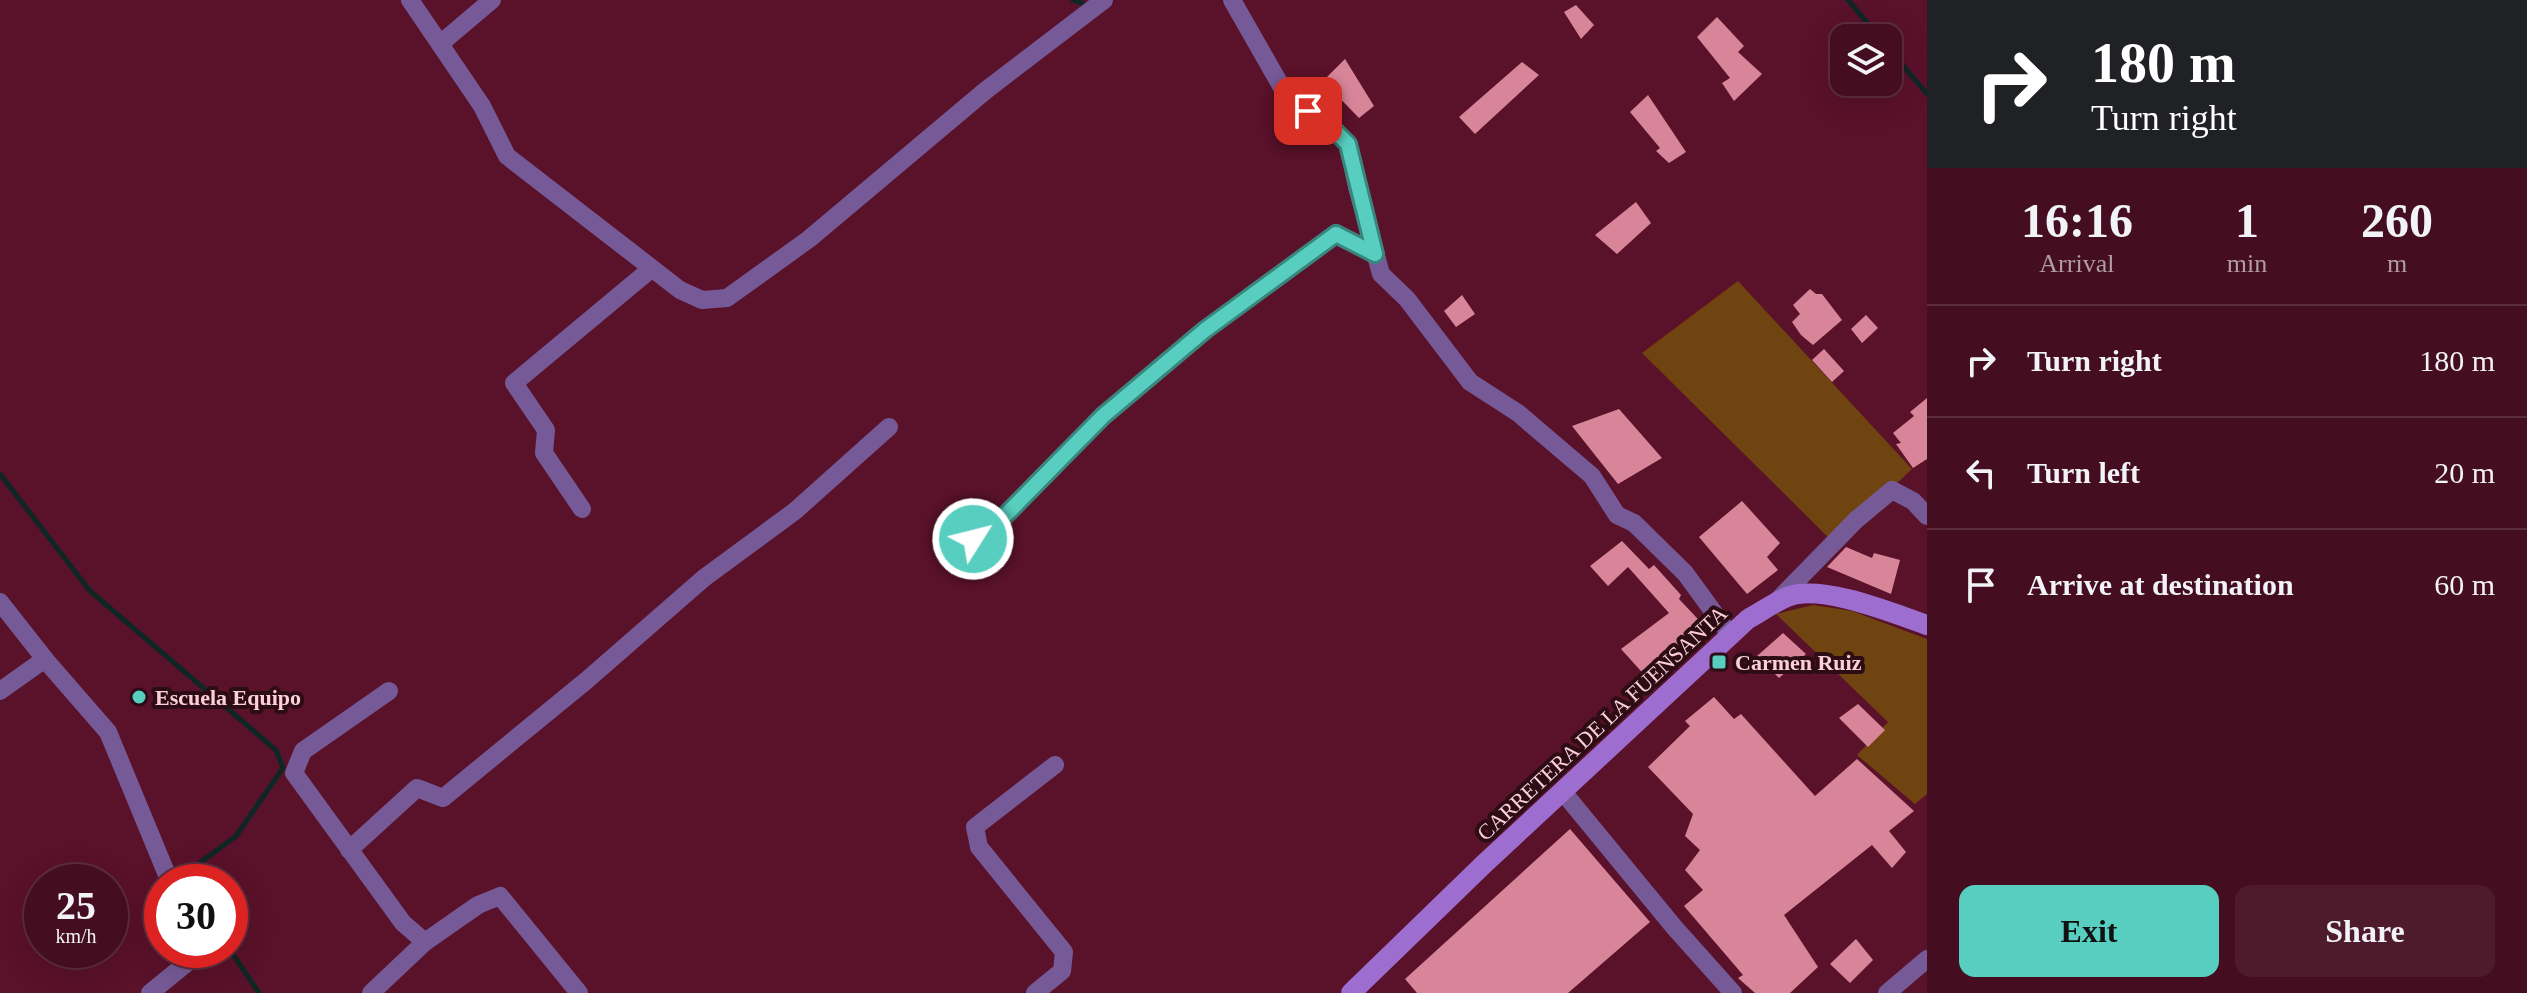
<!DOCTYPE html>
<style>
body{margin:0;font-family:Georgia,serif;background:#4e1b2d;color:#f1f3f6;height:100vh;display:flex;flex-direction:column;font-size:30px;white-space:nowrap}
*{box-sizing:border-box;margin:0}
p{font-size:26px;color:#af9ca5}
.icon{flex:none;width:44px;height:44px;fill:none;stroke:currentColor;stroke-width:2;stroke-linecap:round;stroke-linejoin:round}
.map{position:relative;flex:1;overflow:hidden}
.details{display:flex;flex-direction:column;background:#440d20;width:600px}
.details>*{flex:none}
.top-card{background:#202124;color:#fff;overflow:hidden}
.controls{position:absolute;left:1830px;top:24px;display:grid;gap:16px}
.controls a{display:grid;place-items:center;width:72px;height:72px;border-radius:16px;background:#440d20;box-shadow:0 8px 32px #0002,0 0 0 2px #5c2d3e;font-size:40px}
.speed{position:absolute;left:24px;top:864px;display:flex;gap:16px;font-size:40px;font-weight:700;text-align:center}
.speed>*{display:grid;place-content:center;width:104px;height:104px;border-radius:50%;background:#440d20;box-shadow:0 8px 32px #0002,0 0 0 2px #5c2d3e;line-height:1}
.speed small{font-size:20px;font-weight:400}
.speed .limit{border:12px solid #d22;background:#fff;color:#111}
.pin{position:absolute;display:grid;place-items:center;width:68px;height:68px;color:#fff;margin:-34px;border-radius:16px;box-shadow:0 4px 12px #0006}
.me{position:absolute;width:88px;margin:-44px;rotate:54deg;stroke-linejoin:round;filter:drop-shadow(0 0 6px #0008)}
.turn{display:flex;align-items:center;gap:28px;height:168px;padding:0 32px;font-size:36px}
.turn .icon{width:104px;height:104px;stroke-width:2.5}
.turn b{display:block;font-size:56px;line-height:68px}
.eta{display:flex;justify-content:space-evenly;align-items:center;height:136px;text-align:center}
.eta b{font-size:48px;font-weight:800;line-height:56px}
.cta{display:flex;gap:16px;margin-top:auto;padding:16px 32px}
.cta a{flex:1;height:92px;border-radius:16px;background:#58cec0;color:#111;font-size:32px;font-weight:800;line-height:92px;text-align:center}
.cta a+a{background:#4e1b2d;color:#f1f3f6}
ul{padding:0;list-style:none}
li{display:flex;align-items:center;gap:24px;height:112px;padding:0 32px;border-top:2px solid #5c2d3e}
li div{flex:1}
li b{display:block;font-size:30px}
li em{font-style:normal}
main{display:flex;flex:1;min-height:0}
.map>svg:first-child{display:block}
.green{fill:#704410}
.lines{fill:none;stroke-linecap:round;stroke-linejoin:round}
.stream{stroke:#0e2724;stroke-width:5}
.building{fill:#d98599}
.minor{stroke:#765a97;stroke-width:18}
.secondary{stroke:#9d6ed0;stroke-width:20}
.route-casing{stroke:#39867d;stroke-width:20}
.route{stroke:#58cec0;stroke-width:14}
.poi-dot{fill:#58cec0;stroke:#2c0d16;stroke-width:3}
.labels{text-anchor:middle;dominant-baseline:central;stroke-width:8;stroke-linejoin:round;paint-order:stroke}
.poi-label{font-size:22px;font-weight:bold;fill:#fdcfd9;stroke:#2c0d16;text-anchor:start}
.street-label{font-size:22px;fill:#fdcfd9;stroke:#2c0d16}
</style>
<main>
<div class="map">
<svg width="1927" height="993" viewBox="0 0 1927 993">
<rect width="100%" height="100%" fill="#5a112a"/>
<path class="green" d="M1738,281L1912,469L1834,543L1642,353Z
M1813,605L1852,611L1927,639V794L1915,804L1857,755L1888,722L1776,614Z"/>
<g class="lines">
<path class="stream" d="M1073,0L1082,3L1085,9
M1848,0L1880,38
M1888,48L1927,94
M0,474L90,591L276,750L283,768L236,836L182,876L186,882
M230,950L259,993"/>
</g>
<path class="building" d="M1576,5L1594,25L1581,39L1564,12Z
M1717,17L1744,46L1738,52L1762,74L1734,101L1722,83L1730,78L1697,37Z
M1345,59L1374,106L1359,118L1323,81Z
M1522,62L1539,75L1475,134L1459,117Z
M1648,95L1686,152L1669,163L1656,151L1660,148L1630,112Z
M1636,202L1651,223L1617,254L1595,235Z
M1810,289L1816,294H1822L1842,320L1813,345L1801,335L1792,322L1800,314L1793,305Z
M1462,295L1475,314L1456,327L1444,311Z
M1866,315L1878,328L1862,343L1851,329Z
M1824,349L1844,371L1832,382L1812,360Z
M1927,398V459L1913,468L1896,444L1901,443L1893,433L1914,416L1910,412Z
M1619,409L1662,458L1618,484L1572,426Z
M1742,501L1780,543L1767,557L1778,570L1747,594L1699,537Z
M1622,541L1649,569L1654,565L1681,595L1679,599L1712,634L1684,660L1677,651L1649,680L1621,649L1669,613L1628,567L1608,586L1590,566Z
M1846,547L1872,558L1874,553L1900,560L1891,594L1827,567Z
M1783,633L1806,654L1779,678L1757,656Z
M1714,697L1734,719L1741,714L1815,796L1857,759L1914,811L1889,831L1906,852L1892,868L1872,845L1784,915L1818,967L1790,993H1755L1738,978L1743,975L1684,906L1703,890L1685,870L1700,850L1685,836L1693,814L1648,767L1690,726L1685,721Z
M1858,704L1885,730L1868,747L1839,718Z
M1570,829L1650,922L1568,993H1417L1405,979Z
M1856,939L1873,960L1850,983L1830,964Z"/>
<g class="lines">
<path class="minor" d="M410,0L482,106L507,156L680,290L702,300L727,298L809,239L985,91L1104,0
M1232,0L1289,100L1327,123L1348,144L1357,187L1381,274L1407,299L1470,382L1518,413L1592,476L1617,515L1634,523L1685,573L1731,636
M440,44L492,0
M582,509L544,453L546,430L514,383L651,269
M973,539L983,538L1103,416L1205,330L1336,234L1375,254
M0,602L48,663L108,732L170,882
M1776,602L1856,520L1892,490L1913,501L1927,516
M0,691L45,659
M389,691L303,751L294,773L403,923L425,942L478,905L500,896L579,993
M1563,792L1674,927L1733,993
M349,850L417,788L443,798L587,680L704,578L795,511L889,427
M150,993L199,953L198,950
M371,993L425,942
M1035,993L1062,971L1064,952L979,847L975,827L1055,765
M1887,993L1927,959"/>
<path class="secondary" d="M1351,993L1484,864L1748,619C1761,612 1773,603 1787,597C1820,583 1893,613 1927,625"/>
</g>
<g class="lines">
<defs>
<path id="route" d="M973,539L983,538L1103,416L1205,330L1336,234L1375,254L1348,144L1327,123L1308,111"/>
</defs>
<use href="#route" class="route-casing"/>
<use href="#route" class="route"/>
</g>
<g class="poi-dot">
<rect x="1711" y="654" width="16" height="16" rx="4"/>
<circle cx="139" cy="697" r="8"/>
</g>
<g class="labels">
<g class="poi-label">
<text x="1735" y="662">Carmen Ruiz</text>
<text x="155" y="697">Escuela Equipo</text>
</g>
<g class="street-label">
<text transform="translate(1602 723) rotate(-43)">CARRETERA DE LA FUENSANTA</text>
</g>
</g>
</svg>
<div class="controls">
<a><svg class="icon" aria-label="layers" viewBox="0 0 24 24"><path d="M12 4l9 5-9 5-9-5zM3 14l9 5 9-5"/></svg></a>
</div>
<div class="speed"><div>25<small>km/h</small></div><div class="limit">30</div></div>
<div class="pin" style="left:1308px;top:111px;background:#d93025"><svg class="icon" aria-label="arrive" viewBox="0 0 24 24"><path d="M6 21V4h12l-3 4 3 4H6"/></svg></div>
<svg class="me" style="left:973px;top:539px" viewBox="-20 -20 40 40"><circle r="17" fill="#58cec0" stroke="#fff" stroke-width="3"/><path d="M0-11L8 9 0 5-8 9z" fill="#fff"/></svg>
</div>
<section class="details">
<div class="top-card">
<div class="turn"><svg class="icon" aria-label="right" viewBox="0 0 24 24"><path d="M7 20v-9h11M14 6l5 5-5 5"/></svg><div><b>180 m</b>Turn right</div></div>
</div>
<div class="eta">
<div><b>16:16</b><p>Arrival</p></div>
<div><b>1</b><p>min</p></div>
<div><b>260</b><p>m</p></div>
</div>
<ul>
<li><svg class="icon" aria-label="right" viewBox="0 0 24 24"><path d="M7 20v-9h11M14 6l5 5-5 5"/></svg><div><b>Turn right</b></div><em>180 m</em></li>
<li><svg class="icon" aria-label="left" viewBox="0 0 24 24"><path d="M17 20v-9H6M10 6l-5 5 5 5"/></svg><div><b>Turn left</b></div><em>20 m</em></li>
<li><svg class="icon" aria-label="arrive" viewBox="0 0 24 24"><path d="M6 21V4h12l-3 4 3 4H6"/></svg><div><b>Arrive at destination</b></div><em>60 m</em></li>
</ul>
<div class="cta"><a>Exit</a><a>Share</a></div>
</section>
</main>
